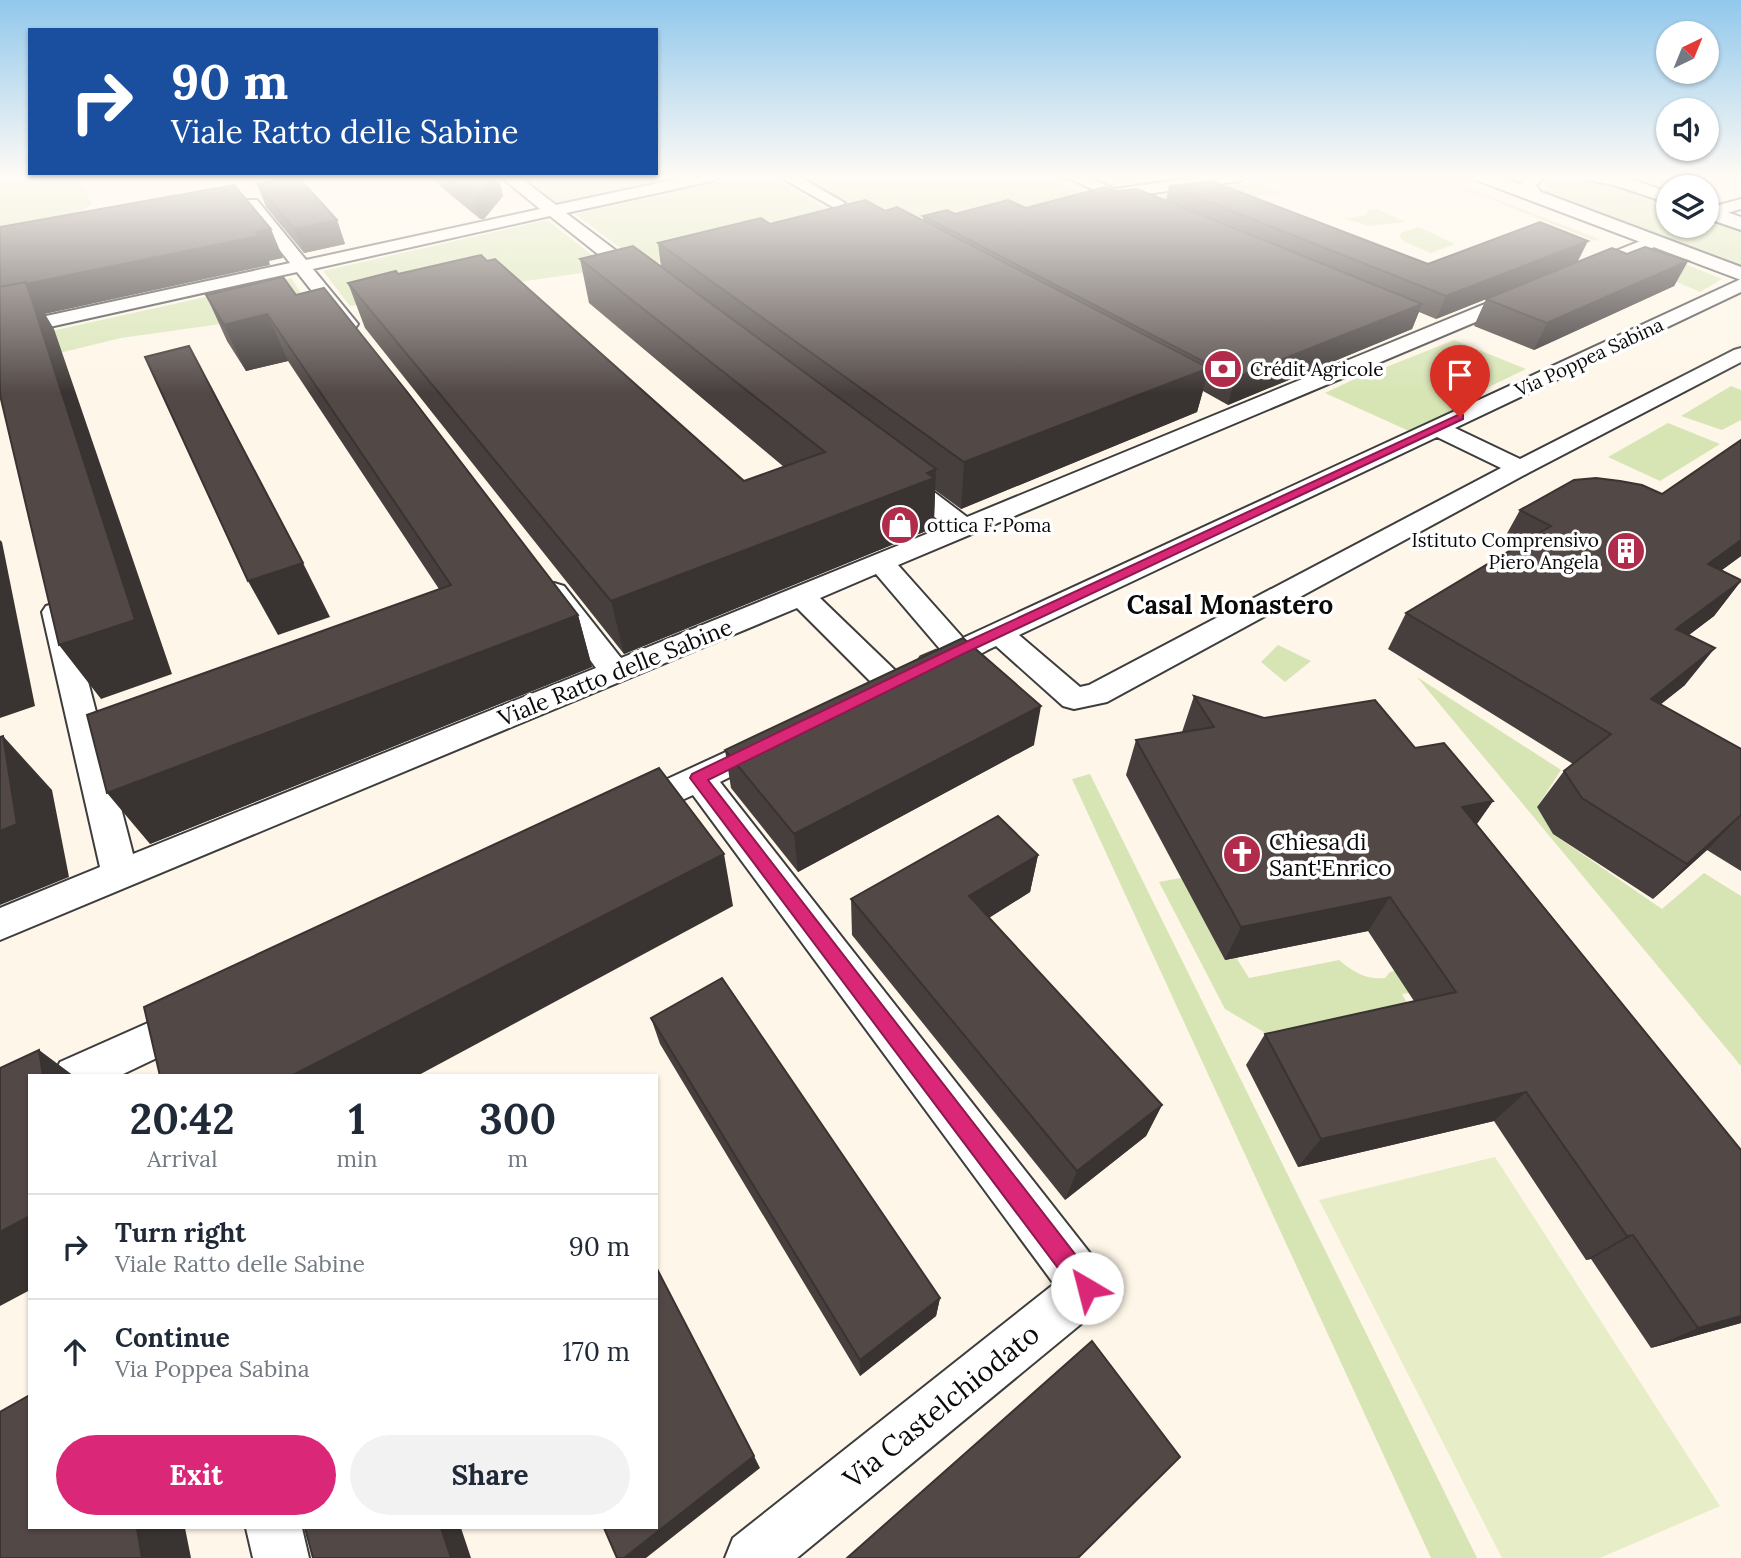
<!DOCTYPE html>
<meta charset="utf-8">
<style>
body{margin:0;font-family:Lora,serif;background:#f2f2f3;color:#1f2937;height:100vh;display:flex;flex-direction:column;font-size:26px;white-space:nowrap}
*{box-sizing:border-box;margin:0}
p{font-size:23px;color:#747a83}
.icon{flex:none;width:38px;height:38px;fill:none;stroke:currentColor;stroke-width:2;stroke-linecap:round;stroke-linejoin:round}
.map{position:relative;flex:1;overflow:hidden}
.details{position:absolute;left:28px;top:1074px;width:630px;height:455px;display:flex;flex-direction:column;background:#fff;border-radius:0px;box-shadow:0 2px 5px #0004}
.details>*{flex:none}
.top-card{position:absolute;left:28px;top:28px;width:630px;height:147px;border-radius:0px;box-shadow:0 2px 5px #0004;background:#1a4fa0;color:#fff;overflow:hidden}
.needle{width:46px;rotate:43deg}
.controls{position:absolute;left:1656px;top:21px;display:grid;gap:14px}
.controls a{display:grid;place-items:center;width:63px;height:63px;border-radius:50%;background:#fff;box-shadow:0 2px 5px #0004;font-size:35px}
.pin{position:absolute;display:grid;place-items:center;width:60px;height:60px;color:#fff;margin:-72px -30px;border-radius:50% 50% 50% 0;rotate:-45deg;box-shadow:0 0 7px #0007}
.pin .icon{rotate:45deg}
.me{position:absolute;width:77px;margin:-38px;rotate:323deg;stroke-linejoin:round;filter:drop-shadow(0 0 5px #0008)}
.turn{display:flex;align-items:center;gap:24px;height:147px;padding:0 28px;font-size:32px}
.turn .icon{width:91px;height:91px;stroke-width:2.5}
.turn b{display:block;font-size:49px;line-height:60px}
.eta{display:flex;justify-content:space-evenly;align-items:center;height:119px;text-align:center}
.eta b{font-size:42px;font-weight:800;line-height:49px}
.action{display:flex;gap:14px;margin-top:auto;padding:14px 28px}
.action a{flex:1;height:80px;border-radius:42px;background:#db2777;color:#fff;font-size:28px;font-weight:800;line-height:80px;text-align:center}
.action a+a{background:#f2f2f3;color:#1f2937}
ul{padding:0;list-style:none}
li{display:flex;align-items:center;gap:21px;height:105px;padding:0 28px;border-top:2px solid #e0e1e3}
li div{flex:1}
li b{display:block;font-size:26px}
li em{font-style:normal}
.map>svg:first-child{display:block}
.green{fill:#d7e5b5}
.pitch{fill:#e7edc6}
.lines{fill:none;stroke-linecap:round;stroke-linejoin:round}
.minor-casing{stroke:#3d3d3d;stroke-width:4}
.tertiary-casing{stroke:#3d3d3d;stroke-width:4}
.minor{fill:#fff;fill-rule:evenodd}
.tertiary{fill:#fff;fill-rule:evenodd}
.wall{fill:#473f3d}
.shaded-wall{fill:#393332}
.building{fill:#524947;stroke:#393332;stroke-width:2}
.route{fill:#db2777;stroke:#8e194d;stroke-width:2}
.labels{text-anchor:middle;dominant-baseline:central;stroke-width:7;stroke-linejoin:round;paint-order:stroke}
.far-street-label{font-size:19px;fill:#0a0a0a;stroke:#fff}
.far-poi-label{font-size:19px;fill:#0a0a0a;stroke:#fff;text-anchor:start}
.street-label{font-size:23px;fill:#0a0a0a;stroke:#fff}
.poi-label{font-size:23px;fill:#0a0a0a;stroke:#fff;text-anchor:start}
.quarter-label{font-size:26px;font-weight:bold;fill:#0a0a0a;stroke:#fff}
.near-street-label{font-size:28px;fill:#0a0a0a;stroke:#fff}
</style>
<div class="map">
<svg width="1741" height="1558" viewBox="0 0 1741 1558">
<rect width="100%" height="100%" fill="#fef6e8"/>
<path class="green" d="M0,176H77L92,204L70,217L0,230Z
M522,176H687L559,205Z
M746,176H769L823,206L843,203L796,176H1041L1100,201L643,265L575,214Z
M1432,176H1438L1599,239L1595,241Z
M1576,178L1597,181L1668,206V226H1706V219L1741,232V266L1549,195L1544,187L1545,182Z
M1260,182L1281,193L1165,209L1141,198Z
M1377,209L1405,222L1370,226L1345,219L1366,215L1368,212L1366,211Z
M547,220L610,269L350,306L323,271Z
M1419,227L1455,244L1431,253L1405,242L1400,237L1401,233Z
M1663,255L1722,279L1700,292L1635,264Z
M291,278L313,311L121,338L18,363L11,340Z
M1454,340L1526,369L1460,401L1467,405L1409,431L1325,393L1380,367L1384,368Z
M1731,386L1741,390V420L1722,430L1681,416Z
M1668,423L1720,444L1660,481L1608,457Z
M1278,645L1311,661L1285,682L1261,662Z
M1417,677L1561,770L1537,807L1553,834L1662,909L1704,873L1741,896V1066Z
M1090,774L1477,1558H1431L1072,779Z
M1186,877L1249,978L1339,960C1354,972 1365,980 1385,978L1390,972L1405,968L1422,991L1402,994L1421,1027L1299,1053L1225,1009L1159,882Z"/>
<path class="pitch" d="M1495,1157L1720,1506L1600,1558H1502L1319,1200Z"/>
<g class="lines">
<defs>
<path id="minor" d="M500,176H518L556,205L691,176H720L712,181L566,213L651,277L653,281L644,287L637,285L550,216L313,269L358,324L355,328H341L297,272L0,338V326L290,263L245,206L243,203L245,200H257L306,260L540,209Z
M778,176H798L845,203L837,208L831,206Z
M1063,176H1084L1115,189L1207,176H1248L1240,181L1132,196L1150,206L1142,211Z
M1529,176H1547L1536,185L1544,197L1542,200H1530L1520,184Z
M1582,176H1617L1627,181L1619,186L1585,179Z
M1741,199V209L1720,215H1706V205H1719Z
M1653,236L1659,237L1662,241L1659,245L1590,274H1578L1575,270L1578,266Z
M1741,279V292L1455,428L1520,459L1734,350L1741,348V362L1528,473L1107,702L1074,709L1063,706L996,646C974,656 945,678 921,671L917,664L921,657L940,649L876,574L820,598L902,677L906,684L902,691L891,694L880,691L797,608L0,940V908L100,867L42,612L46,606L56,603L66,606L70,612L133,854L596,668L540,592L544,586L554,583L564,586L621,658L946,526L891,483L888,478L891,473L900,471L909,473L967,517L1514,292H1528L1530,296L1528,300L898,565L963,638ZM1437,437L1501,468L1089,685L1080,687L1019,635Z
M767,733L778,737L783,745L778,753L720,782L1104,1271L1111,1288L1104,1305L797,1558H725L733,1538L1054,1284L693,795L636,821L624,817L619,808L624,799Z
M193,1003L207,1008L213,1021L207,1034L119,1076H54L60,1062Z
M246,1528H302L309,1558H253Z"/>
<path id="tertiary" d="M1473,176H1499L1741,267V280L1476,180Z
M1596,176H1622L1668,192V203L1599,180Z
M1706,205L1741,217V230L1706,218Z"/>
</defs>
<use href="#minor" class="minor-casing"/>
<use href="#tertiary" class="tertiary-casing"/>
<use href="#minor" class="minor"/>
<use href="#tertiary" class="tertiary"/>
</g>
<path class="wall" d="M428,176H498L503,196L484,219H480Z
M257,184L337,220L345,244L304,253L266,207Z
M1169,186L1428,264L1577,262L1627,254L1688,261L1674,286L1534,350L1474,326L1486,299L1436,319L1419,312L1412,329L1228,405L1203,391L1197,412L961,509L935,490L934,520L932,521L931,529L624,654L365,328L348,283L398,274L744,481L784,467L589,303L580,259L661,267L658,243L770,224L885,211L923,220V216L1026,208L1116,191L1166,200Z
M206,295H296L578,615L592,667L150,844L439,589L288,361L246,371L227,341Z
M1741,440V556L1722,570L1741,581L1714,616L1689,635L1685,685L1661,704L1741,749V871L1707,850L1653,899L1553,834L1537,807L1564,771L1573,764L1388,649L1406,613L1509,551L1500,546L1520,510L1662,494Z
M1194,696L1264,718L1415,748L1493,801L1477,824L1741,1150V1323L1651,1348L1591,1259L1586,1260L1494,1121L1298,1167L1246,1065L1265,1034L1414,1001L1368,931L1225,960L1126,775L1136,740L1182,732Z
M1034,745L798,872L731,788L725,750Z
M1038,855L1030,892L989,918L1162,1105L1146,1136L1065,1200L852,935L851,899Z
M651,1018L940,1298L936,1316L860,1376L660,1044Z"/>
<path class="shaded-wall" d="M497,176H498L503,196L484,219H480L474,197Z
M337,220L345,244L304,253L294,229Z
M271,229L283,258L269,261L270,265L45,314L54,329L172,674L101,699L59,645L26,284Z
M1588,241L1577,263L1436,319L1446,296Z
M1688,261L1674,286L1534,350L1547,323Z
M1422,304L1412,329L1228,405L1235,378Z
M267,314L288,361L246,371L224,325Z
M1209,368L1197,412L961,509L964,462Z
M936,469L934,520L932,521L931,529L624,654L611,601Z
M0,540L2,542L35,706L0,718Z
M1741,540V556L1681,600L1708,564Z
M303,563L330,617L278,635L248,581Z
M1741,581L1714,616L1649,665L1676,629Z
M578,615L592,667L150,844L107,793Z
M1715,648L1685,685L1622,735L1651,699Z
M1041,706L1034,745L798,872L794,834Z
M3,736L52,790L69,877L0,905V831Z
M1493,801L1468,836L1462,807Z
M1741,815L1707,850L1653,899L1687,864Z
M724,854L733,906L417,1076H291Z
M1038,855L1030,892L964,933L969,896Z
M1390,897L1368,931L1225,960L1241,927Z
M39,1050L74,1076H43Z
M1526,1092L1494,1121L1298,1167L1321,1139Z
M1162,1105L1146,1136L1065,1200L1077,1171Z
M30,1216V1290L0,1306V1232Z
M1633,1235L1591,1259L1586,1260L1627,1236Z
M940,1298L936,1316L860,1376V1360Z
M1741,1316V1323L1651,1348L1698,1328Z
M754,1456L760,1468L646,1558H624Z
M137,1528H185L191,1558H142Z
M441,1528H461L471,1558H451Z"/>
<path class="building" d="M297,176L337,220L294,229L257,184Z
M448,176H497L478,196L474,197Z
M1211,181L1428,264L1540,222L1588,241L1446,296L1169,186Z
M234,185L271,229L256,232L258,236L26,284V282L0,287V227Z
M1105,187L1116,191L1137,189L1422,304L1235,378L923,216L947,210L955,214L1008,200L1026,208Z
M865,200L885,211L897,207L1209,368L964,462L658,243L761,218L770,224Z
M633,246L936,469L927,473L934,478L611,601L348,283L396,271L398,274L481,255L487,261L495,259L744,481L825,452L580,259Z
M1645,247L1688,261L1547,323L1486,299L1612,248L1627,254Z
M283,277L296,295L324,288L408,393L578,615L107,793L87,715L451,585L267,314L224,325L206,295Z
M26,282L135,620L59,645L0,395V287Z
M189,346L303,563L248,581L145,357Z
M1741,440V540L1708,564L1741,580V581L1676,629L1715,648L1651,699L1741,749V815L1687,864L1582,798L1564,771L1611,734L1406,613L1551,526L1520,510L1574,480L1596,478L1620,481L1642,485L1662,494Z
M963,638L1041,706L794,834L725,750Z
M1194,696L1264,718L1375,700L1415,748L1444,743L1493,801L1462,807L1741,1150V1316L1698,1328L1633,1235L1627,1236L1526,1092L1321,1139L1265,1034L1456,992L1390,897L1241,927L1136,740L1214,727Z
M3,736L17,824L0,831V737Z
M659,768L724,854L291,1076H160L144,1007Z
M998,816L1038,855L969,896L1162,1105L1077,1171L851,899Z
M722,978L940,1298L860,1360L651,1018Z
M39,1050L43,1076H30V1216L0,1232V1068Z
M656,1267L754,1456L624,1558H617L604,1528H656Z
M1092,1341L1180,1457L1078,1558H847Z
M30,1395V1528H137L142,1558H0V1412Z
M305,1528H441L451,1558H313Z"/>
<linearGradient id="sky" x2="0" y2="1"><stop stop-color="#91c8ec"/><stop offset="0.45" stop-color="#fffbf5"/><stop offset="1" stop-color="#fffbf5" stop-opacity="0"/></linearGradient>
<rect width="1741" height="394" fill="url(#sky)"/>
<path class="route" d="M1460,414L1463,415V419L963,654L708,780L1095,1280L1099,1288L1095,1296L1087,1300L1079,1296L690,778L692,774L953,648Z"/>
<defs>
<symbol id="bank-disc" viewBox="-11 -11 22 22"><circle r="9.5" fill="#b12b4a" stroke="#fff"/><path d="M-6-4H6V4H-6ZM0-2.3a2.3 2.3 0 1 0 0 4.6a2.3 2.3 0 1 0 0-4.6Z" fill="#fff"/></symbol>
<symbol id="shop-disc" viewBox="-11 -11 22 22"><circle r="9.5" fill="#b12b4a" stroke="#fff"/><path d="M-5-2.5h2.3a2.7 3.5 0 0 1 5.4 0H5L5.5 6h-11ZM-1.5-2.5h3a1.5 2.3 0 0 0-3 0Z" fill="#fff"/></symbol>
<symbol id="building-disc" viewBox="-11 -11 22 22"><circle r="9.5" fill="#b12b4a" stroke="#fff"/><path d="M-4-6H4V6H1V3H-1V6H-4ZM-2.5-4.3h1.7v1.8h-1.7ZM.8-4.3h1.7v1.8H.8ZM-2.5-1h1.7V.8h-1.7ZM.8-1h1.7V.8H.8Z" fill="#fff"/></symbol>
<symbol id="church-disc" viewBox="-11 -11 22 22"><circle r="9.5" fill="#b12b4a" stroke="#fff"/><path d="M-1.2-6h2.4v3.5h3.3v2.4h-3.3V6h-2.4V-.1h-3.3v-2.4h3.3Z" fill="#fff"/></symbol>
</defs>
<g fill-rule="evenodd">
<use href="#bank-disc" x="1201" y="347" width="44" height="44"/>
<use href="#shop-disc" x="878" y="503" width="44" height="44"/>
<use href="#building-disc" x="1604" y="529" width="44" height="44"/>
<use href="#church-disc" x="1220" y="832" width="44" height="44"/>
</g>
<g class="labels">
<g class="far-street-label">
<text transform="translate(1589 357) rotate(-25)">Via Poppea Sabina</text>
</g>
<g class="far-poi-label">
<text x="1250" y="369">Crédit Agricole</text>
<text x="927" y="525">ottica F. Poma</text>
<text x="1599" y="540" text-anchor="end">Istituto Comprensivo<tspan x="1599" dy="22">Piero Angela</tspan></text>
</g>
<g class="street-label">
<text transform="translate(615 672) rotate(-22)">Viale Ratto delle Sabine</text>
</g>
<g class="poi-label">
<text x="1269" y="841">Chiesa di<tspan x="1269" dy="26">Sant'Enrico</tspan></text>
</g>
<g class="quarter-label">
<text x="1230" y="604">Casal Monastero</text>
</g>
<g class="near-street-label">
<text transform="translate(941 1406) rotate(-39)">Via Castelchiodato</text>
</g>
</g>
</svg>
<div class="controls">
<a><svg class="needle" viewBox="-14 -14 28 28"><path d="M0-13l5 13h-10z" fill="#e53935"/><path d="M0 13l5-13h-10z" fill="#747a83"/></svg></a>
<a><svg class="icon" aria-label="sound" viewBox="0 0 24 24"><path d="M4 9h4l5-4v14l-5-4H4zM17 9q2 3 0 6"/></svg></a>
<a><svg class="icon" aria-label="layers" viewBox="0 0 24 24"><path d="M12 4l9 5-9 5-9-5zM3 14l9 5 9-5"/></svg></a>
</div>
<div class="pin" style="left:1460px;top:417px;background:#d93025"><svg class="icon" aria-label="arrive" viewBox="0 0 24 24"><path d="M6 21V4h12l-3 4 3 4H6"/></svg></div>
<svg class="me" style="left:1087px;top:1288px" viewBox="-20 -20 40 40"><circle r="19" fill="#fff"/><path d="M0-13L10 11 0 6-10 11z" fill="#db2777"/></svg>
<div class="top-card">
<div class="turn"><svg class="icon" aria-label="right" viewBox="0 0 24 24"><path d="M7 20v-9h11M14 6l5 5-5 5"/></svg><div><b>90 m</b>Viale Ratto delle Sabine</div></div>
</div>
<section class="details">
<div class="eta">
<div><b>20:42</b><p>Arrival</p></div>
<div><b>1</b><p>min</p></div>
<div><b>300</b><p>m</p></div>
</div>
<ul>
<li><svg class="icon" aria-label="right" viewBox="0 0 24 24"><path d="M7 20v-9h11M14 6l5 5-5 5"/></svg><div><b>Turn right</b><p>Viale Ratto delle Sabine</p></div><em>90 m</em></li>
<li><svg class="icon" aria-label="ahead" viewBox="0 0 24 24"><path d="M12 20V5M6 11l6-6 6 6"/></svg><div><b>Continue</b><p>Via Poppea Sabina</p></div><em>170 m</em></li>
</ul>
<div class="action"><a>Exit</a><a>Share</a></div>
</section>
</div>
